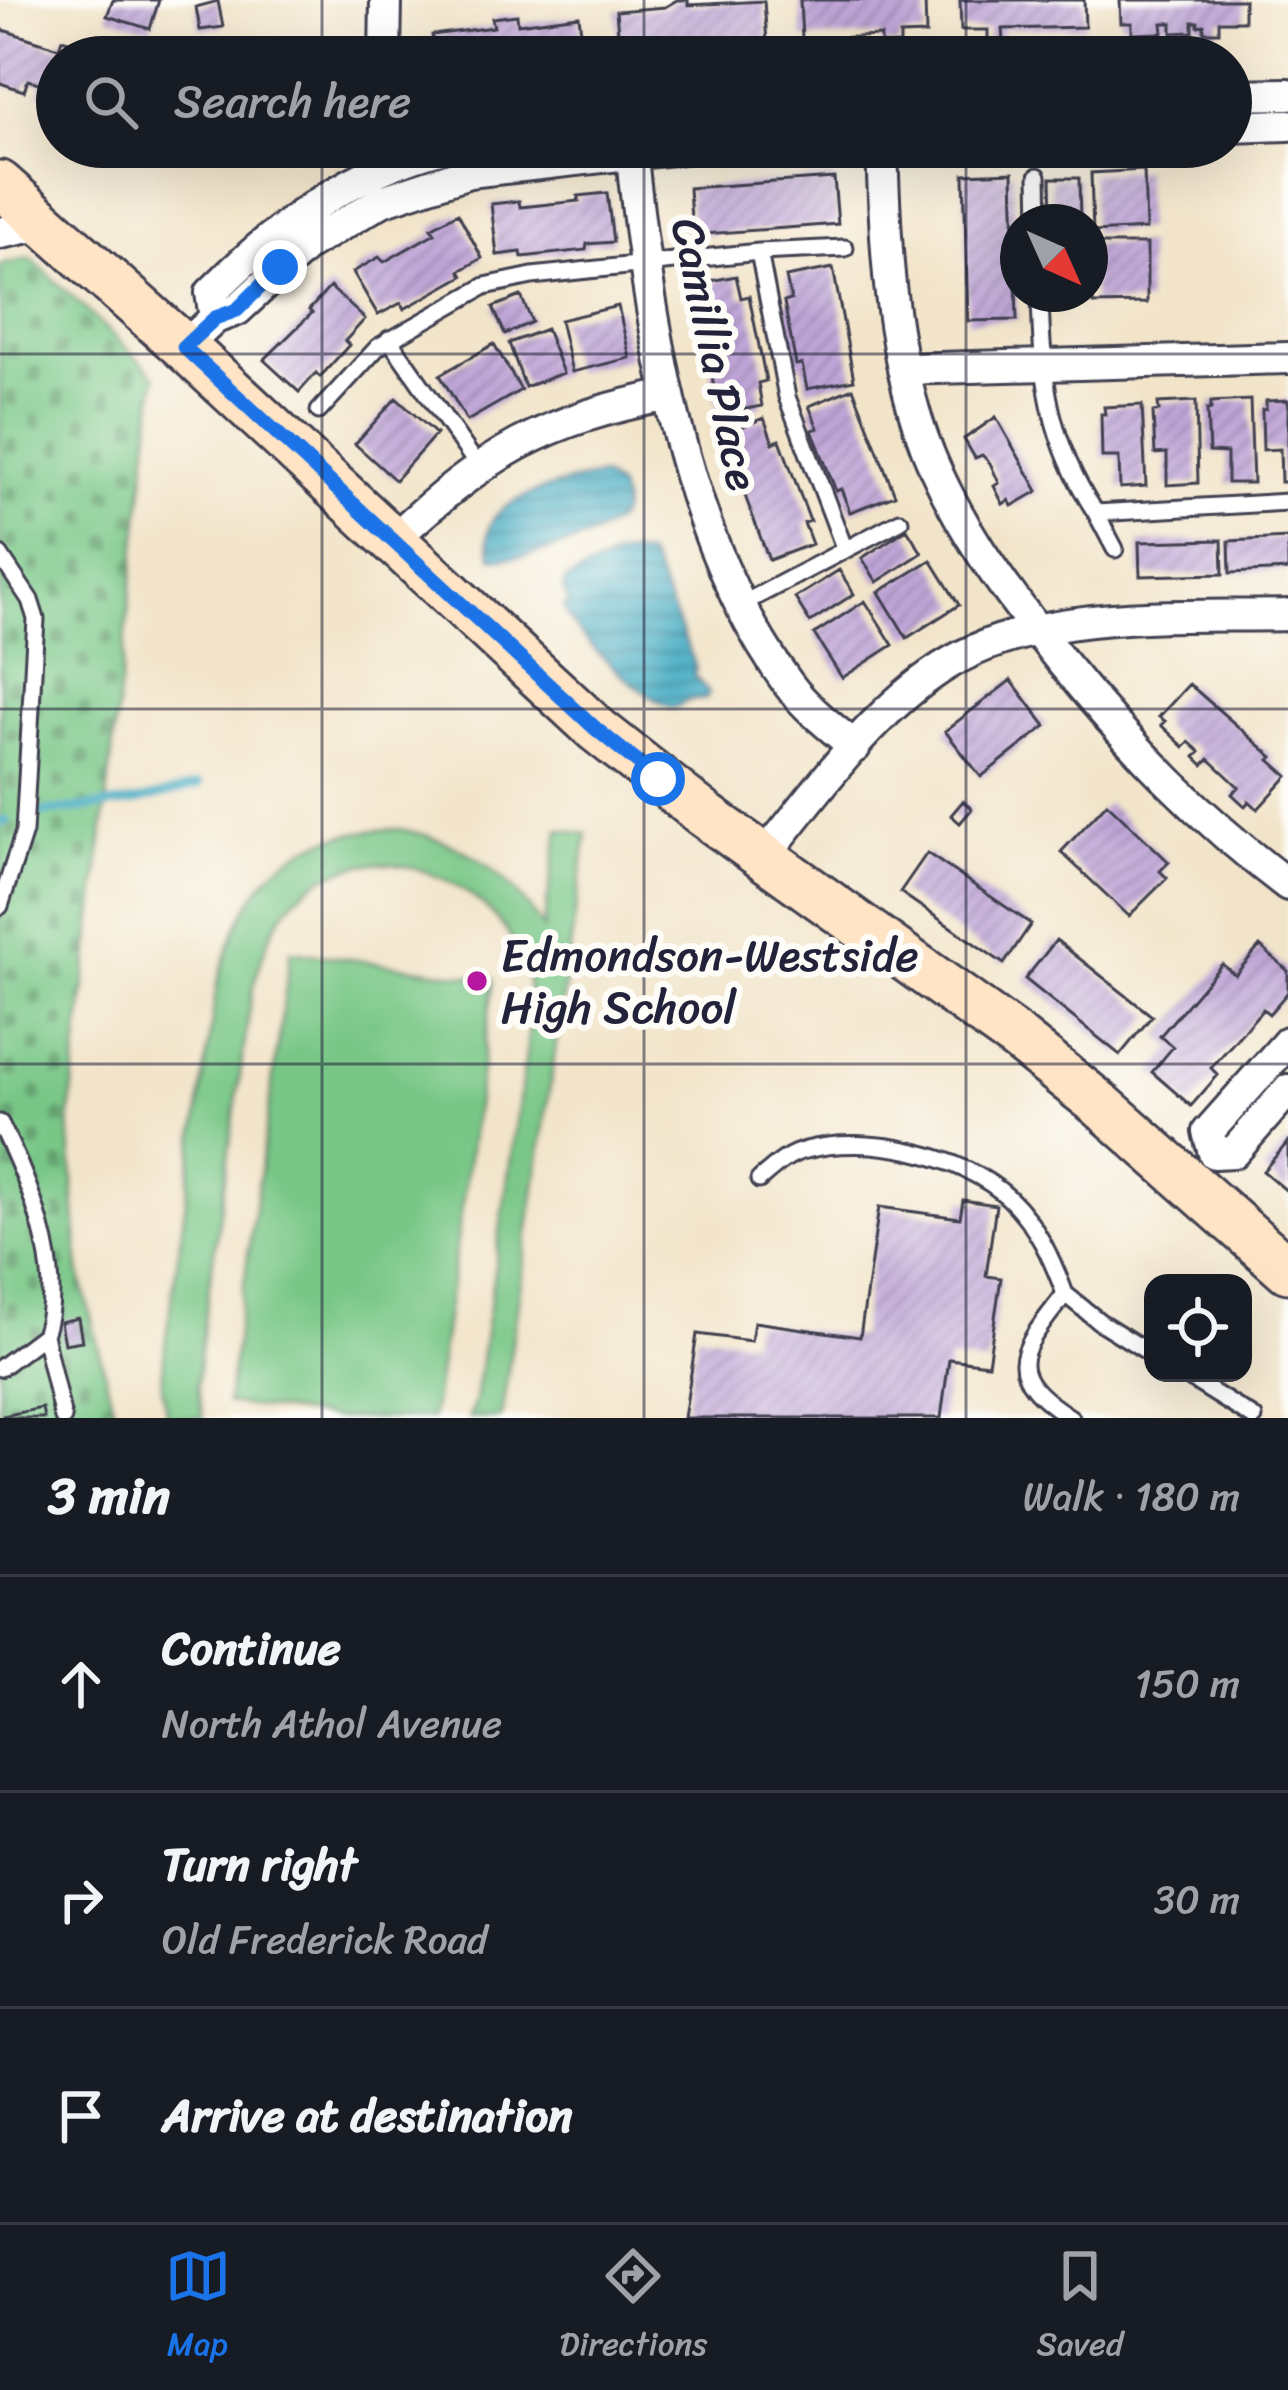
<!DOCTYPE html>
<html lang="en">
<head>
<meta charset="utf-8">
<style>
  :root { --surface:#171b24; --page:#242831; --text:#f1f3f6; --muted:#9ea1a6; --line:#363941; --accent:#1a73e8 }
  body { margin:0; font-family:Sriracha,sans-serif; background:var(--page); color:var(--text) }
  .controls { position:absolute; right:36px; bottom:36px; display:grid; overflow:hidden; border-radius:24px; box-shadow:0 12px 48px #0002 }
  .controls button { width:108px; height:108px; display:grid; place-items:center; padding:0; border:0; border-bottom:3px solid var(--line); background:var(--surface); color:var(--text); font:60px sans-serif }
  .compass { position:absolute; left:1000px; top:204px; width:108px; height:108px; border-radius:50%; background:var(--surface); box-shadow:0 12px 48px #0002; rotate:135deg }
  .stop { position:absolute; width:36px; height:36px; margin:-27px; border:9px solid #1a73e8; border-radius:50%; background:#fff }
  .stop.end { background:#1a73e8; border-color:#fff; box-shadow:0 3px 12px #0008 }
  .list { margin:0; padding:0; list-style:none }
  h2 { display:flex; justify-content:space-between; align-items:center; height:156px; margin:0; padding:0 48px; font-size:51px }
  h2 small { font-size:39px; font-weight:400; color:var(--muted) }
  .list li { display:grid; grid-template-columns:78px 1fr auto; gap:36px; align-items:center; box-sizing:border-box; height:216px; padding:0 48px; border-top:3px solid var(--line) }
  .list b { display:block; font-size:45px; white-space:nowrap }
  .list p { margin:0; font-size:39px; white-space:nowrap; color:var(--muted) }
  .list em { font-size:39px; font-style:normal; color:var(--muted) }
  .icon { flex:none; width:66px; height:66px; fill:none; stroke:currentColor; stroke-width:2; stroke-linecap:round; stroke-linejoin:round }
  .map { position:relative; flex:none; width:1288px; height:1418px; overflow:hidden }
  .search { position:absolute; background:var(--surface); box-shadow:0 12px 48px #0002; left:36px; right:36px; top:36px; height:132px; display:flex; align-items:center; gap:30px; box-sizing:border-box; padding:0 42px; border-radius:66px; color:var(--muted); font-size:45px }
  .sheet { height:804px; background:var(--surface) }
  nav { display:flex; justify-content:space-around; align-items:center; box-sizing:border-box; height:168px; border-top:3px solid var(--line); background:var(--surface); font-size:33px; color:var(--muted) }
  nav a { display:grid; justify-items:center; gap:6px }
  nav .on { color:var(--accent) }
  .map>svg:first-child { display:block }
</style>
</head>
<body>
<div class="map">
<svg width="1288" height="1418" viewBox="0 0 1288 1418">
  <defs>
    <pattern id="cemetery-stones" width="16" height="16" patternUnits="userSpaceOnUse" patternTransform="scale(3)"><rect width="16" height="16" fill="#79c787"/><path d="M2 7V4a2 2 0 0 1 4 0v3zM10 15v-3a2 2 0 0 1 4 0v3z" fill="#63a170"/></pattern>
    <pattern id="water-rules" width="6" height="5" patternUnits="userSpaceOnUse" patternTransform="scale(3)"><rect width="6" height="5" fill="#42aac2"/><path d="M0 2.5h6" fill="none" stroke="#378a9f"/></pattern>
    <pattern id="building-hatch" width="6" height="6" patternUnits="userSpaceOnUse" patternTransform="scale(3)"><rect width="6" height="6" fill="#c0a6d8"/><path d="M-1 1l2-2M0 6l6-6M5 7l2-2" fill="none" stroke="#9c87b0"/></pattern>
  </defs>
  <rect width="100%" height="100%" fill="#fdfcf7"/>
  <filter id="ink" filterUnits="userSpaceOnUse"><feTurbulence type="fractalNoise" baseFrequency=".00833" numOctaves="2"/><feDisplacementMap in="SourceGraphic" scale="24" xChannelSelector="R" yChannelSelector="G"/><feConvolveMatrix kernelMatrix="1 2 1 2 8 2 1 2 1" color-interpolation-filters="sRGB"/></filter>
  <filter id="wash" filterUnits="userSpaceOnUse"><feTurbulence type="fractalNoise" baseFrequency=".004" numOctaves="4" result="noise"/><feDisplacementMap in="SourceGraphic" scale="48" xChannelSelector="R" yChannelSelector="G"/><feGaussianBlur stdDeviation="2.7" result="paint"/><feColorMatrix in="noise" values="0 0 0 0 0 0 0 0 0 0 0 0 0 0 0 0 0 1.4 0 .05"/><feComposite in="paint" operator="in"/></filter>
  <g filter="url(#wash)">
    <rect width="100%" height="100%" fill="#f2e4c9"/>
    <!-- cemetery -->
    <path fill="url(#cemetery-stones)" stroke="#4e7461" stroke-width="3" d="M31 258 156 376 69 1122 79 1269 116 1418H0V265Z"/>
    <!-- garden -->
    <path fill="#79c787" stroke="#4e7461" stroke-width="3" d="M399 829C465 841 507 872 543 928L559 829 587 834 501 1418H469L475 1401 528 1040C529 1013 532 982 521 957 487 879 378 832 306 889 273 914 262 954 252 993L200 1349 197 1385 203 1418H167L162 1386 165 1345 217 985C246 880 285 832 399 829Z
      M291 951 494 979 432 1418H336L227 1403Z"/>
    <!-- water -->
    <path fill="url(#water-rules)" stroke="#32667e" stroke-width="3" d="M602 476 619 489C622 498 625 509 619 518 605 538 516 563 492 557 490 548 486 538 489 528 498 495 573 480 602 476Z
      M630 553 647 556 655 570 692 657 696 670 693 674 709 693 706 699 688 701 674 708C651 705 566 630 564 607L569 603 563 589 565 581 613 557Z"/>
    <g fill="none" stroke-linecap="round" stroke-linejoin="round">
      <!-- stream -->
      <path stroke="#42aac2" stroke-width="9" d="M39 813 135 802 199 785
        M0 823 6 821"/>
    </g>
    <g id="blocks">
      <!-- building -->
      <path fill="url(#building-hatch)" d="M113 0H159L150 29 107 16Z
        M677 0H688V5L764 1 767 42 694 48 695 57H679L673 50H665L662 57H646V52L620 54 616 11 665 7Z
        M800 0H925L926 34 900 35V44L881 45V36L802 39Z
        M960 0H1084L1085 27 1002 29 1003 40H988V30H961Z
        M1120 0H1244V21H1219V32H1204V25L1198 26V22H1193V32L1172 33V23H1162L1163 33 1132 34V23H1121Z
        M218 1 223 27 200 30 196 7Z
        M517 15 518 24 579 16 584 57H435L432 35 494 27 492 18Z
        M0 29 59 48 62 39 83 46 80 57H57V100L39 94 43 84 28 80 24 91 0 83Z
        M1144 170 1146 229 1093 232 1091 173Z
        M1013 172 1017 320 968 321 964 174Z
        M834 178 838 224 692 235 689 188Z
        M1051 178H1079L1080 222H1052Z
        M607 193 613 242 587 244 586 250 522 257 521 252 497 255 491 204 519 201 520 207 579 201 578 196Z
        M458 213 482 258 460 271 463 276 404 309 401 303 378 315 353 272 379 257 384 262 435 233 431 228Z
        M1093 244H1147V303L1093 304Z
        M833 268 854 380 807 389 802 364 796 365 784 302 791 300 786 277Z
        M736 276 741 298 749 296 766 381 758 383 762 406 719 414 695 284Z
        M330 287 365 319 345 341 349 345 320 377 316 373 299 392 264 360 312 313 309 310Z
        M521 296 532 322 505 334 493 307Z
        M618 306 630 358 572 372 560 320Z
        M546 329 563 373 525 387 509 343Z
        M494 344 521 390 467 421 440 375Z
        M853 388 895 495 850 512 841 489 836 491 812 430 818 428 809 406Z
        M396 398 436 434 395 480 355 444Z
        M1250 400 1253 483H1227V453L1209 452 1207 410 1211 409V402Z
        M1288 400V482H1281L1280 449 1263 450 1262 410 1266 409V401Z
        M1196 401 1198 483 1167 485V453L1155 454 1153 412 1159 411 1158 403Z
        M1142 405 1146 486 1120 488 1119 457H1102L1101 414H1105L1104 407Z
        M996 417 1038 491 1012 506 1009 500 1003 504 994 486 999 483 990 463 982 455 975 458 964 439Z
        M764 418 773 443 780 440 810 521 804 523 812 544 769 560 722 434Z
        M907 529 922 553 877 582 862 558Z
        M1288 538V570L1230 573 1229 541Z
        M1222 540 1223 574 1140 576 1139 542Z
        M931 560 959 605 907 638 879 592Z
        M839 570 854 594 810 622 795 598Z
        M865 601 893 645 842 678 814 634Z
        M1011 680 1046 726 981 777 945 731Z
        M1189 684 1273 757 1270 760 1288 776 1258 809 1249 801 1245 806 1232 794 1239 787 1209 759 1203 765 1195 757 1200 752 1189 742 1184 747 1161 725 1165 721 1159 717Z
        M963 801 972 809 960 823 951 815Z
        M1107 803 1169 862 1160 871 1167 878 1129 916 1061 852Z
        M927 853 1031 924 1004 964 900 892Z
        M1056 940 1152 1016 1120 1055 1025 979Z
        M1260 946 1288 971V992L1269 1014 1263 1009 1211 1068 1218 1075 1191 1106 1152 1072 1173 1047 1160 1036 1222 964 1235 975Z
        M1288 1142V1192L1263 1171Z
        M963 1200 996 1205 986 1276 1001 1278 988 1364 949 1359 941 1418H684L697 1334 751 1341 754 1322 860 1337 879 1207 960 1218Z
        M78 1318 82 1341 64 1344 60 1322Z
        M42 1408 44 1418H3V1416Z"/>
    </g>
  </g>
  <g filter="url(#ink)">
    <use href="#blocks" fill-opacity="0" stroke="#413f50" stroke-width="3"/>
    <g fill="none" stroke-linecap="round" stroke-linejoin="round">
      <defs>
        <path id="lane" d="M1038 176 1039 222
          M1040 294C1042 380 1048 439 1096 513L1288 502
          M389 339 478 466
          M319 411 378 347 485 286 532 276 759 252
          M1096 513 1115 549
          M845 550 787 397 759 252 845 248
          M0 555 30 600 36 619 24 832 0 906
          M742 604 900 521
          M0 1123C28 1179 67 1273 44 1335L0 1368
          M759 1180C774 1167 787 1154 806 1150 868 1134 962 1154 1009 1198 1037 1225 1052 1259 1065 1294
          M44 1335 63 1418
          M1182 1373 1254 1418
          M1071 1418C999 1372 1020 1352 1065 1294L1100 1322 1153 1355"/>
        <path id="street" d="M385 57 386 0
          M1231 95 1288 94
          M1231 127 1288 125
          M631 147C648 321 683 542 789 685 807 709 832 728 855 747
          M882 147C885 242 889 336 919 427 948 515 1004 589 1061 661 1129 745 1201 820 1288 885
          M0 233 44 224
          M215 318 211 293C277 226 351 171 444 147
          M184 347 215 318 237 310 307 245 382 201 469 172 691 147
          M903 369 1288 358
          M393 540C486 453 543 420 669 395
          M763 857C815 795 864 722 931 675 1027 605 1174 618 1288 615
          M1288 1042 1208 1132 1214 1153 1234 1152 1288 1090"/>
        <path id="secondary" d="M0 184 184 347 596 729 705 815 1017 1038 1102 1106 1288 1270"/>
      </defs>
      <!-- lane casing -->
      <use href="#lane" stroke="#413f50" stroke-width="21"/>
      <!-- street casing -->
      <use href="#street" stroke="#413f50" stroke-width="36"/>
      <!-- secondary casing -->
      <use href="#secondary" stroke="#413f50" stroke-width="51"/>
      <!-- lane -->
      <use href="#lane" stroke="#fff" stroke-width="15"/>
      <!-- street -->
      <use href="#street" stroke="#fff" stroke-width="30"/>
      <!-- secondary -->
      <use href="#secondary" stroke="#ffe4c6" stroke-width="45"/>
    </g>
  </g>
  <g fill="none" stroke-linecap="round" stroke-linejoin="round" filter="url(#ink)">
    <!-- route -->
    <path stroke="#1a73e8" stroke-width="15" d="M280 267 237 310 215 318 184 347 596 729 658 779"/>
  </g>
  <!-- grid -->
  <path fill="none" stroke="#22223b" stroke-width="3" stroke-opacity="0.55" d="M322 0V57M644 0V57M966 0V57M322 147V1418M644 147V1418M966 147V1418M0 354H1288M0 709H1288M0 1064H1288"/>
  <!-- markers -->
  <circle fill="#b5179e" stroke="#fdfcf7" stroke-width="4.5" cx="477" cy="981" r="12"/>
  <g text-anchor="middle" stroke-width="12" stroke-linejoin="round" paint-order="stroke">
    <!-- street labels -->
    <g font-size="45" fill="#22223b" stroke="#fdfcf7">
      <text transform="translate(716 354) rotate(78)" y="16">Camillia Place</text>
    </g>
    <!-- poi labels -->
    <g font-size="45" fill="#22223b" stroke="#fdfcf7" text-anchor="start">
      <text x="501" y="971">Edmondson-Westside<tspan x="501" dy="52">High School</tspan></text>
    </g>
  </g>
</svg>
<div class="controls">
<button><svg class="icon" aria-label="locate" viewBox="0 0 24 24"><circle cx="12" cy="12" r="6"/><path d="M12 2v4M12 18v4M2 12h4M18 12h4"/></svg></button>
</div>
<svg class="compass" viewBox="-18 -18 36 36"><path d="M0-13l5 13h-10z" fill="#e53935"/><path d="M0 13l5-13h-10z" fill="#9ea1a6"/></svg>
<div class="stop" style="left:658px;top:779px"></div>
<div class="stop end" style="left:280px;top:267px"></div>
<div class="search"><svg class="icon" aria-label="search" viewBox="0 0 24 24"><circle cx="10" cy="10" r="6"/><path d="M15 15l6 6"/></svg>Search here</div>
</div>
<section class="sheet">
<h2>3 min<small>Walk · 180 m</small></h2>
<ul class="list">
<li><svg class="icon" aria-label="ahead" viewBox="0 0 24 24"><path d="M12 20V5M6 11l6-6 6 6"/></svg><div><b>Continue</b><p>North Athol Avenue</p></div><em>150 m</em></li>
<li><svg class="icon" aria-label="right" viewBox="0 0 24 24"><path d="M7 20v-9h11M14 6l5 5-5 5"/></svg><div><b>Turn right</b><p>Old Frederick Road</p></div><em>30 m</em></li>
<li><svg class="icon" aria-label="arrive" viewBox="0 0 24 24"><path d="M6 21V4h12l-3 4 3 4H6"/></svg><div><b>Arrive at destination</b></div></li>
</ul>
</section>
<nav>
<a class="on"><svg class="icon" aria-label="map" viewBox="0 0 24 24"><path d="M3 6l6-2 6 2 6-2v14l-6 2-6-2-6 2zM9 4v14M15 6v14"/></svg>Map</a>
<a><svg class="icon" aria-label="directions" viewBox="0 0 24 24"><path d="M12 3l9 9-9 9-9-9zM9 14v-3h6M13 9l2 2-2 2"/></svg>Directions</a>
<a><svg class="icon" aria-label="saved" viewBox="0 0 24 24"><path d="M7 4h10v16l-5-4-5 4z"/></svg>Saved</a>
</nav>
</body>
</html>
